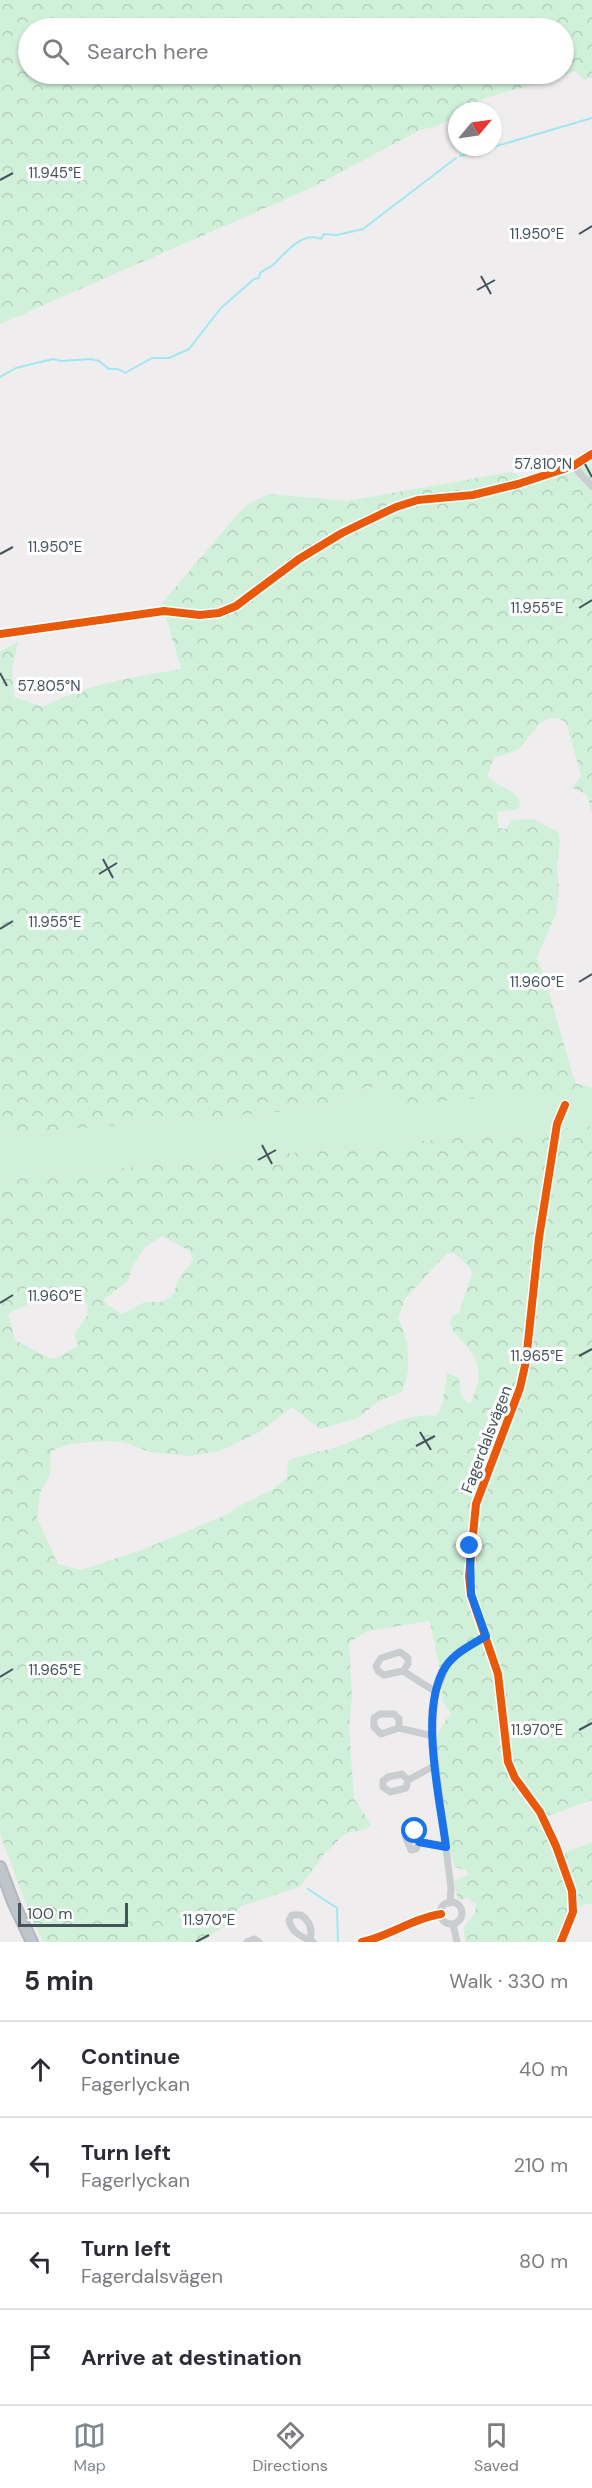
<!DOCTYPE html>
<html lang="en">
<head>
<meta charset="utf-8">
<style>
  :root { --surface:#fff; --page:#f7f7f7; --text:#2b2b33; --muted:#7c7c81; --line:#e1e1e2; --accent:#80898f }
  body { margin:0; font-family:"DM Sans",sans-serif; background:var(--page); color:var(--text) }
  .compass { position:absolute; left:448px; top:102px; width:54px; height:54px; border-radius:50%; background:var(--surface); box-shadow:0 2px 4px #0004; rotate:61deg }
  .scale { position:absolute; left:18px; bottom:15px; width:110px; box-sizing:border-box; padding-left:6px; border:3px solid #44535c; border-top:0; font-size:16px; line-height:21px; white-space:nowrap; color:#44535c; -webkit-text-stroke:4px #fff; paint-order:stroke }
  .stop { position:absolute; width:18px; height:18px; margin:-14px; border:4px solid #1a73e8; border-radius:50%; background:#fff }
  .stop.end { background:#1a73e8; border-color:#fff; box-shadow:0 2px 6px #0008 }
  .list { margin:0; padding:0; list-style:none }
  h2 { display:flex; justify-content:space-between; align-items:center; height:78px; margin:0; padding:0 24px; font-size:26px }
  h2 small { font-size:20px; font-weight:400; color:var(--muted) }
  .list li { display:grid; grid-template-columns:39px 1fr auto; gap:18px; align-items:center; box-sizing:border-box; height:96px; padding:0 24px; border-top:2px solid var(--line) }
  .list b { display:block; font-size:22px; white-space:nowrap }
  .list p { margin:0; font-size:20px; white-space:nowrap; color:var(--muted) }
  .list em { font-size:20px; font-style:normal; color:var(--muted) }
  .icon { flex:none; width:33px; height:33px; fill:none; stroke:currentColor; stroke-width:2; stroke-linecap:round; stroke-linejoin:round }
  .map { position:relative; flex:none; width:592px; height:1942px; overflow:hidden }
  .search { position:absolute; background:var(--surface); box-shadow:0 2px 4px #0004; left:18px; right:18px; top:18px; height:66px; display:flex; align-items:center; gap:15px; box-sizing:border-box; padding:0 21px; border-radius:33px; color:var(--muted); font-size:22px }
  .sheet { height:462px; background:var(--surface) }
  nav { display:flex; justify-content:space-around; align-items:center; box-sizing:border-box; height:84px; border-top:2px solid var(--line); background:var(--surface); font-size:16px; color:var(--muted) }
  nav a { display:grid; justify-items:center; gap:3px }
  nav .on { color:var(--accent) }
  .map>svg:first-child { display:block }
</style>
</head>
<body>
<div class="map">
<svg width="592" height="1942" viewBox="0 0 592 1942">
  <defs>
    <pattern id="forest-crowns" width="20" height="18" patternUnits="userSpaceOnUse" patternTransform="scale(1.5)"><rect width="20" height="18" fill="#d0f0d9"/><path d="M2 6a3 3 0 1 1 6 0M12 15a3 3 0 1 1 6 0" fill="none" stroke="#b4d0bd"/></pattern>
  </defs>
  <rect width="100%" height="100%" fill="#efedee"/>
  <!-- green -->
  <path fill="#d0f0d9" d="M365 1087 375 1088 390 1097 592 1087V1126L0 1179V1135L336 1107Z"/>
  <!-- forest -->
  <path fill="url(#forest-crowns)" fill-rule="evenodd" d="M0 0H592V77L584 80 575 71C543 84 510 89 478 101 471 104 465 111 457 111V115C445 124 435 127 420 130L309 189 0 324ZM564 28V74H28V28Z
    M592 464V813L587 795 573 788 581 775 566 722C538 708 534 738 517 750 511 754 501 755 494 757L487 777 515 794 521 803 518 809 497 812 499 828 506 829 512 820 533 819 558 832 560 841 557 867 559 889 556 913 537 958 547 985 573 1076 577 1084 592 1087 404 1105 375 1088 365 1087 336 1107 0 1135V653L2 650 18 642 12 670 14 697 43 707C87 684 133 677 181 669L162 603 245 506 269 494 347 501 512 472 530 481Z
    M592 1126V1800L548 1816 562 1854 592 1842V1903L568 1909 556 1942H465L464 1927 475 1913 476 1904 467 1898 458 1900 454 1881 468 1875 466 1870 455 1867C447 1843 432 1761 437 1738 439 1728 444 1722 451 1714L443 1702 440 1670 430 1621 367 1631 349 1643 352 1699 349 1726 354 1799 371 1824 367 1829 346 1833 324 1854 300 1887 241 1906 226 1925 201 1942H43L30 1915 0 1834V1179ZM162 1236 190 1251 193 1260 177 1281 174 1294 162 1302H145L122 1314 106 1304 104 1299 128 1281 132 1267 145 1247ZM447 1253H454L469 1266 472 1274 459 1313 452 1316 450 1325C456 1337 466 1344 473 1355 483 1369 478 1391 469 1404L461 1395 459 1378 447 1373 442 1406 436 1416C398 1412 369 1439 333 1448 316 1453 305 1453 288 1461L287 1478 272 1490 243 1504 224 1516 144 1549 81 1570 58 1564 37 1518 40 1493 50 1474 51 1451 69 1444 104 1441 124 1442 150 1452 189 1456 220 1451 261 1431 292 1407 320 1429 358 1418 379 1401 402 1392C412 1366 410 1343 398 1318L405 1299ZM72 1285 88 1306 87 1316 74 1334 78 1346 56 1358H49L15 1340 8 1314 60 1287Z"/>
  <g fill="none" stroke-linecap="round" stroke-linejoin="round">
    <!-- stream -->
    <path stroke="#a1e7f2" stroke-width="2" d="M493 147 592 118
      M460 156 492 147
      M0 377 16 368 53 359 61 361 91 359 99 361 109 369H118L125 373 152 358H169L189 349 221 308 254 279 259 278 260 273C264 269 269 268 273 265 285 253 302 231 321 239L324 234 337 235 363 229 456 158
      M308 1889 337 1908 338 1942"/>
    <defs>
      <path id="trunk" d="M0 1867 14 1904 32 1942"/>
    </defs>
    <!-- trunk casing -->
    <use href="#trunk" stroke="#b2b8be" stroke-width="14"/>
    <!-- minor -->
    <path stroke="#cacdcf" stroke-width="7" d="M573 466 592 486
      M0 634 164 611 200 615 219 613 236 606 299 559 342 533 396 507 418 500 473 495 518 484 573 466 592 454
      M403 1671 408 1664V1658L400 1652 381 1658 376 1666 378 1671 384 1675 403 1671 436 1692
      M399 1728 381 1734 374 1727V1718L380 1714H394L399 1719V1728L433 1736
      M408 1780 406 1788 390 1792 383 1787V1781L388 1777 402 1774 408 1780 436 1765
      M419 1842 416 1849 411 1850 406 1838V1832L414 1830 419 1842 446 1847
      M440 1913a11 11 0 1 1 22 0a11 11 0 1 1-22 0Z
      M450 1903 451 1888 434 1751 432 1711 436 1692 446 1667 455 1655 486 1636
      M453 1924 457 1942
      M310 1940C313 1929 310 1921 301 1915H292L289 1920C292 1934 303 1937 313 1942
      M247 1942 254 1939 259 1942
      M362 1942C390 1936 413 1918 441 1914
      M561 1942 573 1912 572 1891 556 1846 540 1812 515 1778 508 1762 498 1674 471 1595 469 1576 476 1504 520 1388 526 1361 539 1238 557 1124 565 1105"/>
    <!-- trunk -->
    <use href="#trunk" stroke="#c0c5c9" stroke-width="10"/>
    <defs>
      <path id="cycleway" d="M0 634 164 611 200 615 219 613 236 606 299 559 342 533 396 507 418 500 473 495 518 484 573 466 592 454
        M362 1942C390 1936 413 1918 441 1914
        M561 1942 573 1912 572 1891 556 1846 540 1812 515 1778 508 1762 498 1674 471 1595 469 1576 476 1504 520 1388 526 1361 539 1238 557 1124 565 1105"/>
    </defs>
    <!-- cycleway casing -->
    <use href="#cycleway" stroke="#fff" stroke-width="11"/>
    <!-- cycleway -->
    <use href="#cycleway" stroke="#e8590c" stroke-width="8"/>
  </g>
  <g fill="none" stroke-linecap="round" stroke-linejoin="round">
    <!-- route -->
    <path stroke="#1a73e8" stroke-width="8" d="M415 1831 419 1842 446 1847C440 1798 418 1708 446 1666 456 1652 471 1645 486 1636L471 1594 470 1546"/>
  </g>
  <!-- ticks -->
  <path fill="none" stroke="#44535c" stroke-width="2" d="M0 180 13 173M579 234 592 226M481 276 491 294M477 290 495 280M585 464 592 477M0 554 13 547M579 608 592 600M0 673 7 686M103 859 113 878M99 874 117 863M0 929 13 921M579 982 592 974M262 1145 272 1164M258 1160 276 1150M0 1303 13 1295M579 1356 592 1349M420 1432 431 1450M416 1446 435 1436M0 1677 13 1669M579 1730 592 1723M196 1942 209 1935"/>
  <g text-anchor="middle" stroke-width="6" stroke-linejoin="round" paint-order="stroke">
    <!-- street labels -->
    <g font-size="16" fill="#44535c" stroke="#fff">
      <text transform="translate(486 1439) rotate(-69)" y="6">Fagerdalsvägen</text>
    </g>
  </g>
  <g font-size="15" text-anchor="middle" fill="#44535c" stroke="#fff" stroke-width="6" stroke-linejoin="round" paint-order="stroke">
    <text x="55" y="178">11.945°E</text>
    <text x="537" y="239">11.950°E</text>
    <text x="543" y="469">57.810°N</text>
    <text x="55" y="552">11.950°E</text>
    <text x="537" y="613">11.955°E</text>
    <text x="49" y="691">57.805°N</text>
    <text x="55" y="927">11.955°E</text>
    <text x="537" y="987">11.960°E</text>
    <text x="55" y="1301">11.960°E</text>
    <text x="537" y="1361">11.965°E</text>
    <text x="55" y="1675">11.965°E</text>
    <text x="537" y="1735">11.970°E</text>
    <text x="209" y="1925">11.970°E</text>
  </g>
</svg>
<svg class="compass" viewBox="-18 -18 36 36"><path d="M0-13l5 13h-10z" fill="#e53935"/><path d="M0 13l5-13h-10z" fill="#7c7c81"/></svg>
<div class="scale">100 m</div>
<div class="stop" style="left:415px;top:1831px"></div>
<div class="stop end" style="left:470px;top:1546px"></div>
<div class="search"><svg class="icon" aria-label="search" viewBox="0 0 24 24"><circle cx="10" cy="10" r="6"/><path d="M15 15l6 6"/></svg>Search here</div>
</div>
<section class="sheet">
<h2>5 min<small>Walk · 330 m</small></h2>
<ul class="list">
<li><svg class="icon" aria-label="ahead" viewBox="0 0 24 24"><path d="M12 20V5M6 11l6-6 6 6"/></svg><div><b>Continue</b><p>Fagerlyckan</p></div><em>40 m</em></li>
<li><svg class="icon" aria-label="left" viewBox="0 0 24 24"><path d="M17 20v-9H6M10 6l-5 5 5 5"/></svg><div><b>Turn left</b><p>Fagerlyckan</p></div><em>210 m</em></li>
<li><svg class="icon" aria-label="left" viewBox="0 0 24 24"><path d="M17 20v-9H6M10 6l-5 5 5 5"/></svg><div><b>Turn left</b><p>Fagerdalsvägen</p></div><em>80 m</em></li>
<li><svg class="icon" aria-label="arrive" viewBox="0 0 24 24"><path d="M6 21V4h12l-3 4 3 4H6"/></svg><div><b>Arrive at destination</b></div></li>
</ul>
</section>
<nav>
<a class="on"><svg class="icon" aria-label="map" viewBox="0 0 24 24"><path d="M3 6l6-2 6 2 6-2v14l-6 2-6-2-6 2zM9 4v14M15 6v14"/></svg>Map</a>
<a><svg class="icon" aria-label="directions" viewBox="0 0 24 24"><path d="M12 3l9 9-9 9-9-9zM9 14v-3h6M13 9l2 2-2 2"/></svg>Directions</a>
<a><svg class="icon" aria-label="saved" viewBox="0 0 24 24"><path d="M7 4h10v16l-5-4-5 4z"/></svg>Saved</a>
</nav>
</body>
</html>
